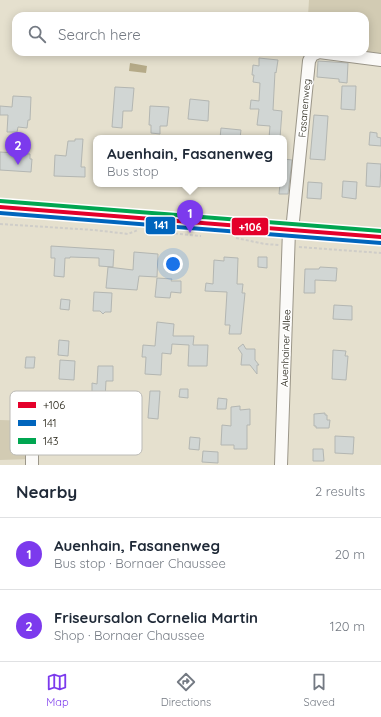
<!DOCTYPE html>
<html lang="en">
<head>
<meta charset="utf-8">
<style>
  :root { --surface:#fff; --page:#f2f2f3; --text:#1f2937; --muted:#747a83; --line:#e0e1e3; --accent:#7c3aed }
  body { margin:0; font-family:Quicksand,sans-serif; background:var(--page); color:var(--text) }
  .you { position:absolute; left:173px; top:264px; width:14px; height:14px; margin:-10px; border:3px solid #fff; border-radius:50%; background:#1a73e8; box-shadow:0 0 0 6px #1a73e833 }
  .badge { display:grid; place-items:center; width:26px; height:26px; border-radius:50%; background:var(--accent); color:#fff; font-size:13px; font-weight:700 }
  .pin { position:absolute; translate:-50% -33px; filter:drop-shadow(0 1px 2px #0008) }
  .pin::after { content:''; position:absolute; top:21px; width:14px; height:12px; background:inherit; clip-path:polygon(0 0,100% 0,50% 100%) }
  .popup { position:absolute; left:93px; top:135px; width:194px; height:52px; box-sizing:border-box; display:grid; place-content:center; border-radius:8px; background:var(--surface); filter:drop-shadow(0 1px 3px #0005); font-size:13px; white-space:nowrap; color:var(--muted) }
  .popup b { font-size:15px; color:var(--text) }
  .popup::after { content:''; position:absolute; left:50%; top:100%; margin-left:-8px; border:8px solid transparent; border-top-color:var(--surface) }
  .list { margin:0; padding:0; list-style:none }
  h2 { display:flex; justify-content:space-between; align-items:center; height:52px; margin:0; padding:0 16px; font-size:17px }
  h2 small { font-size:13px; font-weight:400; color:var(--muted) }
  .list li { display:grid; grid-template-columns:26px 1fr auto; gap:12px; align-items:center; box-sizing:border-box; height:72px; padding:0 16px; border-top:1px solid var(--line) }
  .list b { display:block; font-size:15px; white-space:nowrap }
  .list p { margin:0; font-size:13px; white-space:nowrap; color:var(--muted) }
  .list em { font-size:13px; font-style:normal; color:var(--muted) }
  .icon { flex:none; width:22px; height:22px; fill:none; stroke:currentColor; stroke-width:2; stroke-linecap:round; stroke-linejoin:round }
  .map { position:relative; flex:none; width:381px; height:465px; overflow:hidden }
  .search { position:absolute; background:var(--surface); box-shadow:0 2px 10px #0003; left:12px; right:12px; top:12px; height:44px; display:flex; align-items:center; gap:10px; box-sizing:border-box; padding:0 14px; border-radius:12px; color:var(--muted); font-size:15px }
  .sheet { height:196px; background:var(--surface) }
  nav { display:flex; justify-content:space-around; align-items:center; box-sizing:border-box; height:56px; border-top:1px solid var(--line); background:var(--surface); font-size:11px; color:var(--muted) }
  nav a { display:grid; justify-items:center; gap:2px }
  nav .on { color:var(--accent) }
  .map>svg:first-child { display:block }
</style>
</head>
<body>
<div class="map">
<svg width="381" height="465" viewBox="0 0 381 465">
  <rect width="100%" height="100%" fill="#e5e0ce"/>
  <!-- green -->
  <path fill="#d2cbb3" d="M309 0H381V60L365 52V16H308Z
    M0 420 32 421V459L0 460Z"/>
  <!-- water -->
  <path fill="#b5aa88" d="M130 63 147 66 146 73 129 71Z"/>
  <!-- building -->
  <path fill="#d1d6d4" stroke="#b3b6b2" d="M259 58 278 60 276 73 275 72 273 110 282 111 280 138H269L270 126 257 125 259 109H250L251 100 259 101 260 83 253 82 254 75H252L253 65 259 66Z
    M318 61 348 63 347 83 339 82V79L317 77Z
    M342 86H356L355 110 341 109Z
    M115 87 134 88 132 111H123L122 128 112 127Z
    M13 96 31 97 30 120H28L27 128 18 127 17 132H7L8 115H0V106L12 107Z
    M190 99 209 101 208 121 188 119Z
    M150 106 169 107 167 126H160V134L151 133V125H149Z
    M314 115 328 116 325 160 310 159Z
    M221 128 241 130 240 138H220Z
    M370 132 377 133V137L381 138V146L369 145Z
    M75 139H83L81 167H85V177L54 176 55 155 66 156 68 141H75Z
    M0 152 30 154V159H32L31 172 0 170Z
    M284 159 292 160 288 194H279L280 184H284Z
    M367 163 381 164 380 187 366 186Z
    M343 181 357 182 356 199 342 197Z
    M308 182 322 183 321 199 307 198Z
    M51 246 114 250 113 267 99 266V258L70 257V258H65L64 277 54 276 55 258H51Z
    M134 252 158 254 157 277 139 276 137 290 106 288 108 267 133 270Z
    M224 257 238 258 237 284H243L242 293H245L241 334H229L230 325H225L227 292 205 291 206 283 213 284 214 260 224 261Z
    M258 257H267V268L258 267Z
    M320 267 337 268 336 281 315 280V293H304L305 269H319Z
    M157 278 172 279 171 281H181V293L171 292 170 298 155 297Z
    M94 292 112 293 111 312H105L103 314 100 311H93Z
    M61 299 70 300 69 310 60 309Z
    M334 305 352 306V320L333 319Z
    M157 322 174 324 173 336H194L193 345H208L207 366H188L189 345 172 344 171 354 162 353 161 375 145 374 146 357H142L143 345 155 346Z
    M59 340 69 341 68 356 58 355Z
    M243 344 246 349H255V360L259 365H257V374L250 365H241L242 354 238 348Z
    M333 350 346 351 345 356H348L346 380 332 379Z
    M26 357H35L34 368H25Z
    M60 360 75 361 74 380 59 379Z
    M98 366H113V381H106L104 417 89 416V410L78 409 79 397 90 398V392H92V383L97 384Z
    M180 389H188V398L179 397Z
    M150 391H160L158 419 148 418Z
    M218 398 227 399 226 409H217Z
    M240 406V410L250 409V425H247V449H234V445H221L222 425 231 426V407Z
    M325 413V415H327V420H330L329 428H316V426H314V414Z
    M57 430V448H44L43 431Z
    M335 436 354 437 353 454 335 453Z
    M190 437 200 438 199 450 189 449Z
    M313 449H323L324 461H313Z
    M203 451 218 452V463L202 462Z"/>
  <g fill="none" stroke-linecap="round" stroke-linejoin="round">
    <defs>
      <path id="minor" d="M292 231 309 61 312 55 319 52 381 60
        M32 444V465
        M281 465 289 230"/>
      <path id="tertiary" d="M0 207 381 237"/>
    </defs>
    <!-- minor casing -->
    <use href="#minor" stroke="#9b9689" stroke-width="14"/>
    <!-- tertiary casing -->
    <use href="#tertiary" stroke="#9b9689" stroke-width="16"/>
    <!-- path -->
    <path stroke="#cfcdc8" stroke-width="2" stroke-dasharray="3 2" stroke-linecap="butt" d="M0 224 94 230 128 234 138 230
      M170 233 201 236
      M236 238 265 244 279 245
      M299 247 381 253"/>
    <!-- minor -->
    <use href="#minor" stroke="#fbfaf8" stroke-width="12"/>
    <!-- tertiary -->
    <use href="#tertiary" stroke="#fbfaf8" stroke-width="14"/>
    <defs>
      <path id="bus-1" d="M0 207 381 237"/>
      <path id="bus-2" d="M0 213 381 243"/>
      <path id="bus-3" d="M0 201 381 231"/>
    </defs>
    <!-- bus-1 casing -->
    <use href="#bus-1" stroke="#fff" stroke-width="7"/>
    <!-- bus-2 casing -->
    <use href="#bus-2" stroke="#fff" stroke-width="7"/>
    <!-- bus-3 casing -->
    <use href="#bus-3" stroke="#fff" stroke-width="7"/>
    <!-- bus-1 -->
    <use href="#bus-1" stroke="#e4002b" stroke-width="4"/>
    <!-- bus-2 -->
    <use href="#bus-2" stroke="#0065bd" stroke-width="4"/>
    <!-- bus-3 -->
    <use href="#bus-3" stroke="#00a651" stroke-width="4"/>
  </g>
  <g text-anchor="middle" stroke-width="3" stroke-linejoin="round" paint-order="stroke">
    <!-- street labels -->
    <g font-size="10" fill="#1d1a0d" stroke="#fff">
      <text transform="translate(304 108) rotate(-85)" y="4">Fasanenweg</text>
      <text transform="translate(285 348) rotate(-88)" y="4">Auenhainer Allee</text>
    </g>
  </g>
  <!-- legend -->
  <rect x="10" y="391" width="132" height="64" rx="6" fill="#fff" stroke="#bbbab6" stroke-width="1"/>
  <rect x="18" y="402" width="18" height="6" fill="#e4002b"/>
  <rect x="18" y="420" width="18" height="6" fill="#0065bd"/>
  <rect x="18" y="438" width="18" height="6" fill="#00a651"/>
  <g font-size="11" fill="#1d1a0d">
    <text x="43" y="409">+106</text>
    <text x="43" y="427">141</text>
    <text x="43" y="445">143</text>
  </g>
  <g stroke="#fff" stroke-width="1.5">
    <rect x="145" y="216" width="31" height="19" rx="4" fill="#0065bd"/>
    <rect x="231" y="217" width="38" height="19" rx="4" fill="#e4002b"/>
  </g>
  <g font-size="11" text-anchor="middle" font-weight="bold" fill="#fff">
    <text x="161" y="229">141</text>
    <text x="250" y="231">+106</text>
  </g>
</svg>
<div class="you"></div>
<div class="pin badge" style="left:190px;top:233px">1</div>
<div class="popup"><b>Auenhain, Fasanenweg</b>Bus stop</div>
<div class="pin badge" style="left:18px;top:165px">2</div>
<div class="search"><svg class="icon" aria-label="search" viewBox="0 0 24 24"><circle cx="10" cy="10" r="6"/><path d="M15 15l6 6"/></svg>Search here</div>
</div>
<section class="sheet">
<h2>Nearby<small>2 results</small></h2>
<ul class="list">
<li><span class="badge">1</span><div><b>Auenhain, Fasanenweg</b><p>Bus stop · Bornaer Chaussee</p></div><em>20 m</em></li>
<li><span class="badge">2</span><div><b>Friseursalon Cornelia Martin</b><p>Shop · Bornaer Chaussee</p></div><em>120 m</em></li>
</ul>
</section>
<nav>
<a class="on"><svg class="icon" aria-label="map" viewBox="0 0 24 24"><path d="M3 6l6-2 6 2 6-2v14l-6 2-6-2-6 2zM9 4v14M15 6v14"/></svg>Map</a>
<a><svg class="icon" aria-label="directions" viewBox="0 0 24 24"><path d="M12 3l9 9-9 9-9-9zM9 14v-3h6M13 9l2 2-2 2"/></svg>Directions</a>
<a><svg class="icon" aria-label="saved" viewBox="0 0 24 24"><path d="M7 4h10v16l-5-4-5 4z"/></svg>Saved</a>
</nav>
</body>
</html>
